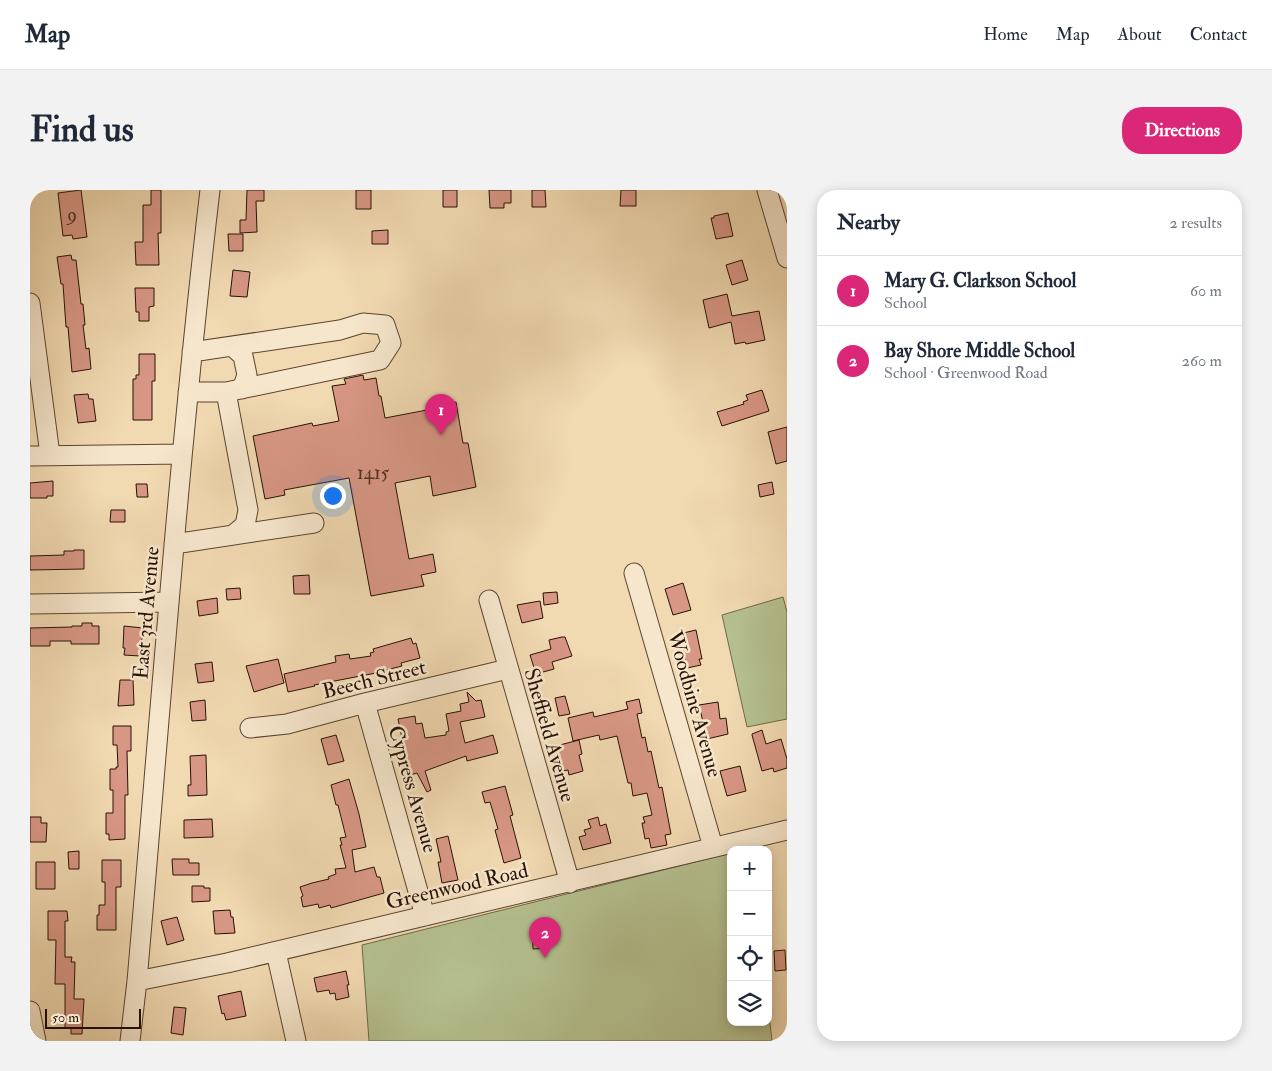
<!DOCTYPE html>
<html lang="en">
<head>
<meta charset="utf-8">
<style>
  :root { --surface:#fff; --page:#f2f2f3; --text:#1f2937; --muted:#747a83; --line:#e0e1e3; --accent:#db2777 }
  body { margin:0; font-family:"IM FELL Double Pica",serif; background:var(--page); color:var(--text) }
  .controls { position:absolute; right:15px; bottom:15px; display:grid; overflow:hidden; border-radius:10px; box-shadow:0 2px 12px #0003 }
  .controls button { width:45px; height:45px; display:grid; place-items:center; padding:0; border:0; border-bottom:1px solid var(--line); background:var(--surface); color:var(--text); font:25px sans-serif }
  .scale { position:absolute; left:15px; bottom:12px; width:96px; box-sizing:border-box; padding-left:5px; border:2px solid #281204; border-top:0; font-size:14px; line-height:18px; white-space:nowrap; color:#281204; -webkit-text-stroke:4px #f6e6cc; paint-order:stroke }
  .you { position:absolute; left:302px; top:305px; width:18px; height:18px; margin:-12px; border:4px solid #fff; border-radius:50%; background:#1a73e8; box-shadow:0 0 0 8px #1a73e833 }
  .badge { display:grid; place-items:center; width:32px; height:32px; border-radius:50%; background:var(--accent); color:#fff; font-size:16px; font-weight:700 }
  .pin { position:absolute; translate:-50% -41px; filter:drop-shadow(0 1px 2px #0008) }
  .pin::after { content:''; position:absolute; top:26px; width:18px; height:15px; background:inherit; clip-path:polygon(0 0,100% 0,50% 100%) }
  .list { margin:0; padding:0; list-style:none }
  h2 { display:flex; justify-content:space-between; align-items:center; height:65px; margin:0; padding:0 20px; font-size:21px }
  h2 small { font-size:16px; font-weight:400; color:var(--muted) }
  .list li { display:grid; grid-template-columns:32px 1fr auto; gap:15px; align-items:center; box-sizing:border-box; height:70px; padding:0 20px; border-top:1px solid var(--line) }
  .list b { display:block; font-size:19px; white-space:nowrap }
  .list p { margin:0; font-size:16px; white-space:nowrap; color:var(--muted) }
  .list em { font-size:16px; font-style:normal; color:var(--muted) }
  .icon { flex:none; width:28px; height:28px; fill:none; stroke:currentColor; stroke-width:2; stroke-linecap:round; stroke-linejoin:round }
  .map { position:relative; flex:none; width:757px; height:851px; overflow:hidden; border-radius:20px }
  header { display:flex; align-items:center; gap:30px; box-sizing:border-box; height:70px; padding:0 25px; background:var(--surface); border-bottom:1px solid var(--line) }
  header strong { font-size:24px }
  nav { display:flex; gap:28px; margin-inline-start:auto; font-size:18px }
  .intro { display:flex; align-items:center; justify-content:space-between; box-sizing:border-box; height:120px; padding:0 30px }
  h1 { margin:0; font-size:35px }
  .button { padding:12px 22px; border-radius:20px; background:var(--accent); color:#fff; font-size:18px; font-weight:700 }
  main { display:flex; gap:30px; padding:0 30px }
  aside { flex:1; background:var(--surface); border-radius:20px; box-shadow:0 2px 12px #0003 }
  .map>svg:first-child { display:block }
</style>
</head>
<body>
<header>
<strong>Map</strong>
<nav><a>Home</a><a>Map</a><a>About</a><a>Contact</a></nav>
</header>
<div class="intro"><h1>Find us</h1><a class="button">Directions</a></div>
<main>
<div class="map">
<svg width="757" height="851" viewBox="0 0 757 851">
  <rect width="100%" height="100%" fill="#f1d9b1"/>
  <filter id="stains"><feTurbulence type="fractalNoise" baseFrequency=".004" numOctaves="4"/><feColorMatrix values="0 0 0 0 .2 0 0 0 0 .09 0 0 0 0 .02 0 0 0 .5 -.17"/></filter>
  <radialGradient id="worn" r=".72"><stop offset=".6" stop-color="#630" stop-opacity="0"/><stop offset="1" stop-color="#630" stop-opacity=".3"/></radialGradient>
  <!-- green -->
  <path fill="#b5c08f" stroke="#6e694a" d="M753 407 757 422V529L717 537 692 425Z
    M701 663V832H738V816L742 851H339L332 755Z"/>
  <!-- building -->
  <path fill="#d89785" stroke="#281204" d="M51 0 57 47 43 49 42 45 33 46 28 3Z
    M121 0H131V43H128L129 75H106L105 52H113V15H121Z
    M217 0H234V11H226L227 42 210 43V30H216Z
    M326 0H341V19H326Z
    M413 0H427V17H413Z
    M459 0H481V13H474V18H460Z
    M502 0H515L516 17H502Z
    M591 0H606V16H590Z
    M698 23 703 46 686 49 681 28H684V26Z
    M358 40V54H342V41Z
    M198 44H213V61H199Z
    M41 65 42 70H46L51 114H53L55 135H53L56 159 59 158 61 179 42 182 38 137H36L33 94H31L27 67Z
    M712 70 718 90 702 95 696 75Z
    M203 80 220 82 217 107 200 106Z
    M105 98H124V116L119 117V131H109V122H106Z
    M697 104 702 126 729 121 735 150 716 154 715 152 705 154 701 132 679 138 673 110Z
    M109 164H125V191H122V230H103V189H106V185H109Z
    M333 185 334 190 346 188 349 206H351L355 228 397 220 396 218 426 212 433 253H438L446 297 403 306 400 286 365 293 379 369 403 364 406 382 391 385 394 396 341 406 319 288 254 300 255 305 235 309 223 246 282 233 283 236 309 231 302 196 316 194 314 189Z
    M732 200 739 221 692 236 687 222 714 214 713 212 718 210 716 205Z
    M58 204 59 209H63L66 231 48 233 44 205Z
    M757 237V271L746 274 738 242Z
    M23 291V306H17V308H0V293Z
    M742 292 744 304 730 307 728 295Z
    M106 294H117L118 307H107Z
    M81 320H95V332H80Z
    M44 360H54V379L0 380V366L34 365V361H44Z
    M279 385 280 404H264L263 386Z
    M653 393 661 420 643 425 635 399Z
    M210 398 211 409 197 410 196 399Z
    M527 402 528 413 514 415 513 403Z
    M187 408 188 423 169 426 167 411Z
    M510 411 513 428 492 433 487 415Z
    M52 433H62V436H69V454H41V451H20V456H0V438L42 437V436H52Z
    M94 436 113 438 110 466 94 465 95 458H93Z
    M666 440 672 469H669L671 475 657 478 649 444Z
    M532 447H535L542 466 522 472 524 479 506 484 500 465 521 459 519 450Z
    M381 448 383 454 386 453 390 468 371 473 372 476 356 480 358 485 347 488 346 483 284 495 285 496 258 502 254 484 306 472 305 466 319 464 320 469 341 466 340 463 344 462 343 459Z
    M248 469 254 493 224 502 216 476Z
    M182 472 184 491 168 493 165 474Z
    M90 490H103L104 515 88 516Z
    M437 502 446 511 451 510 455 527 430 532 435 553 463 545 468 563 437 571 436 566 395 581 401 600 397 602 387 583 380 585 379 583 375 584 372 573 376 572 375 568H376L368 529 385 526 386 534 392 533 395 548 416 545V542L419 541 416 524 431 521 430 514 439 512Z
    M535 506 540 524 529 526 525 508Z
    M609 509 612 523 607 524 612 548 615 547 618 562 621 561 629 598 632 597 641 644 635 645 637 655 621 658 619 648 615 649 612 633H615L613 627 622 625 617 603 603 606 601 593H598L587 546 570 550 569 545 543 551 538 528 563 522 564 527 598 519 596 512Z
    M175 510 176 530 162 531 160 512Z
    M688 512 690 529 696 528 698 544 677 549 669 515Z
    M83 536H101V561H97L98 605H95V649L79 650V644H76V623H83V600H80V579H86V577H88L87 555H83Z
    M732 540 736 554 751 549 757 569V578L744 582 743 578 732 581 722 545V544Z
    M306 545 314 571 298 575 291 549Z
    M549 550 552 564 549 565 553 581 539 585 538 580 532 581 526 556Z
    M176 565 177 605 158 606V595H161L160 566Z
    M710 576 716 601 697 606 690 581Z
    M319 589 329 624 336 657 322 660 325 682 344 677 347 687H350L354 703 301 718 300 715 289 718 288 714 273 717 271 707 273 706 270 697 282 693 299 689 298 687 306 684 305 679 316 678 310 655H312L310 648 316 647 308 615H306L301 595Z
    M475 596 483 625 480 626 491 668 474 673 465 640 468 639 460 612 455 613 452 602Z
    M0 627H11V633H17L16 652H0Z
    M568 627 570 636 576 634 581 653 553 660 549 647 556 645 554 640 561 638 558 630Z
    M182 629 183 647 154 648V630Z
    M418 646 428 690 412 693 408 672H411L406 649Z
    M49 661V679H39L38 662Z
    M142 669H159V673H169V685H143Z
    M72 670H91V697H86V740H67V725H69V715H75V692H72Z
    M6 672H25V699H6Z
    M162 696H174V698H180V711L162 712Z
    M200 720 201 727H203L205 743 185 744 183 721Z
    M18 721H37L38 731H35V767H42L41 772H45L44 809H54L52 844H41V838H35V794H25L26 750H18Z
    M147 727 154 750 137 755 131 731Z
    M502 736H519L520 758 503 759Z
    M755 760 756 780 745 781 744 761Z
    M316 781 319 795H317L319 807 306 810 305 803 300 804 299 800 287 802 284 788Z
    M211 801 216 826 196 830 194 823 192 824 188 806Z
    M144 817 156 818 153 845 141 843Z"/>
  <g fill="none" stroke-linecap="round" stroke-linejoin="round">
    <defs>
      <path id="minor" d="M737 0 757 68
        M0 113 20 265
        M203 157 213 166 217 185 212 199
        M158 202H196L350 170 361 153 355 135 333 133 310 140 162 162
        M196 202 218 320 215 335 203 345
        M0 266 152 264
        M144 354 284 333
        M604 383 683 657
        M459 410 540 693
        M0 414 139 412
        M335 513 395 726
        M220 538 257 534 335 513 478 479
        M246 762 266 851
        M107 791 197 773 757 640
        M0 821 6 851
        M100 851 107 791C130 527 149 263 180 0"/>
    </defs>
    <!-- minor casing -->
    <use href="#minor" stroke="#5a442f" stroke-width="21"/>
    <!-- minor -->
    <use href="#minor" stroke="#f6e6cc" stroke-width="19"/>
  </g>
  <g text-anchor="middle" stroke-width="5" stroke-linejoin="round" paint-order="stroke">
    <!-- number labels -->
    <g font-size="19" fill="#543324">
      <text x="42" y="31">9</text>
      <text x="343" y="289">1415</text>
    </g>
    <!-- street labels -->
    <g font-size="21" fill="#281204" stroke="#f6e6cc">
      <text transform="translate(116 423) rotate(-85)" y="7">East 3rd Avenue</text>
      <text transform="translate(344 489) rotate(-14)" y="7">Beech Street</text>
      <text transform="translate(665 514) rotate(74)" y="7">Woodbine Avenue</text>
      <text transform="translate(520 545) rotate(74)" y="7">Sheffield Avenue</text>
      <text transform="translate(383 599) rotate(74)" y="7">Cypress Avenue</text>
      <text transform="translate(427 696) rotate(-13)" y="7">Greenwood Road</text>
    </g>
  </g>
  <rect width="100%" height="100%" filter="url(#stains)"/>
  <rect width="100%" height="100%" fill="url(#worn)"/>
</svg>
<div class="controls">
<button>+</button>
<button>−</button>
<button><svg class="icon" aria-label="locate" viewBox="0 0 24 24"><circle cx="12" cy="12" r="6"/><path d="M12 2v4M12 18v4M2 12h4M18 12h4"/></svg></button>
<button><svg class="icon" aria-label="layers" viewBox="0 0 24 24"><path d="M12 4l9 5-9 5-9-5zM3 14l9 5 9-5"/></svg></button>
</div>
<div class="scale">50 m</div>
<div class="you"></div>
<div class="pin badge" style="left:411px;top:245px">1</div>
<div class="pin badge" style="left:515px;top:768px">2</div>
</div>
<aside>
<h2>Nearby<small>2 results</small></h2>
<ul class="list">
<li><span class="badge">1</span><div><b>Mary G. Clarkson School</b><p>School</p></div><em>60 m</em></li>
<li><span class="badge">2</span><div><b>Bay Shore Middle School</b><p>School · Greenwood Road</p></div><em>260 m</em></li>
</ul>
</aside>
</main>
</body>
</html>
